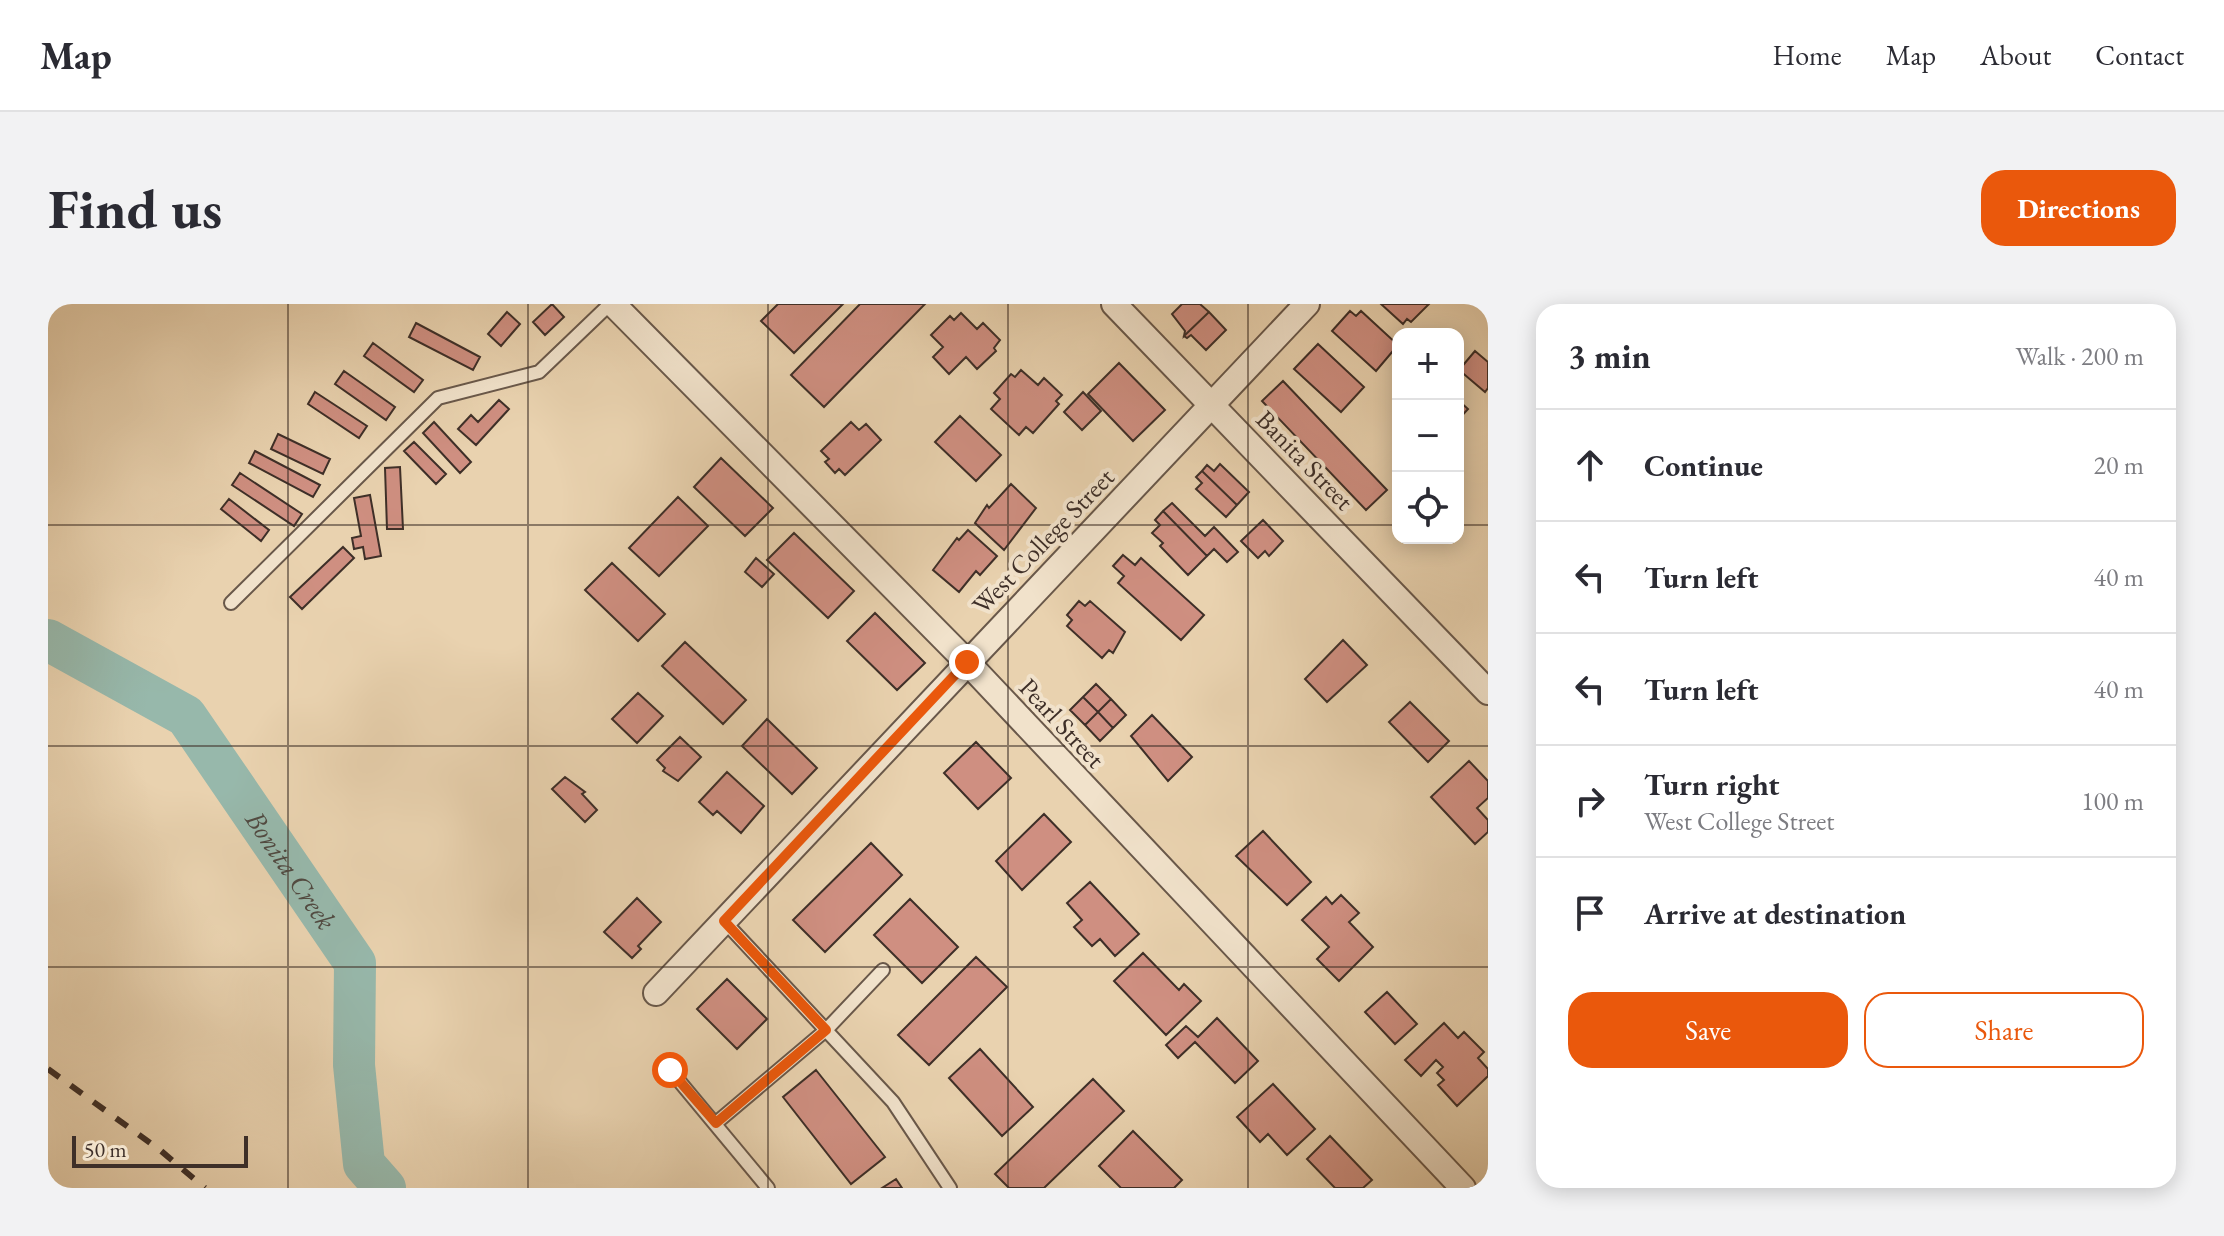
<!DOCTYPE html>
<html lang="en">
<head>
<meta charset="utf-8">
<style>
  :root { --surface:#fff; --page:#f2f2f3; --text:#2b2b33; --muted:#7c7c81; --line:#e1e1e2; --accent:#ea580c }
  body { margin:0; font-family:"EB Garamond",serif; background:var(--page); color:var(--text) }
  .controls { position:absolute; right:24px; top:24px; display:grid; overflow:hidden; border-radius:16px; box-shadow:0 4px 20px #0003 }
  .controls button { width:72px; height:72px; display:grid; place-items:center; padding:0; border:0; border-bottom:2px solid var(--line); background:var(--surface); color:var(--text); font:40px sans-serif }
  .scale { position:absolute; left:24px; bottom:20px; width:176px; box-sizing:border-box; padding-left:8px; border:4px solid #3e2f28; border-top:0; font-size:22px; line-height:28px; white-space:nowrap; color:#3e2f28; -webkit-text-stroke:6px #f1e2cb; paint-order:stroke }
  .stop { position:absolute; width:24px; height:24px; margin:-18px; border:6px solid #ea580c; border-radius:50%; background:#fff }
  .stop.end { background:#ea580c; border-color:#fff; box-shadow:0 2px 8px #0008 }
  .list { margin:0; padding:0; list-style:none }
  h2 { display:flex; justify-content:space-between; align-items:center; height:104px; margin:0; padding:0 32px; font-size:34px }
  h2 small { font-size:26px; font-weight:400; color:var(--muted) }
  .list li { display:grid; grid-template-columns:52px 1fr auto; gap:24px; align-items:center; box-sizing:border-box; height:112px; padding:0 32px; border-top:2px solid var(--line) }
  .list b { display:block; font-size:30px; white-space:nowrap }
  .list p { margin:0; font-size:26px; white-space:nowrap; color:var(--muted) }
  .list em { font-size:26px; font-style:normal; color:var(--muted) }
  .actions { display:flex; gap:16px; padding:24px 32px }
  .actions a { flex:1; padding:18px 0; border:2px solid var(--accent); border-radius:24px; text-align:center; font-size:28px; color:var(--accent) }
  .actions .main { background:var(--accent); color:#fff }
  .icon { flex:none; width:44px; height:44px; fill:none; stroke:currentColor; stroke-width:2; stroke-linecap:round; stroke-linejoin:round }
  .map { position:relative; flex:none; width:1440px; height:884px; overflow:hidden; border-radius:24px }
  header { display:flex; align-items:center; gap:48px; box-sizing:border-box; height:112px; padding:0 40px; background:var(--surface); border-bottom:2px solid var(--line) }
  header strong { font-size:38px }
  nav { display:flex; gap:44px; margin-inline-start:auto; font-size:28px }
  .intro { display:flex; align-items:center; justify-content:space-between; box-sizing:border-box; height:192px; padding:0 48px }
  h1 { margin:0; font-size:56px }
  .button { padding:20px 36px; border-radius:24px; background:var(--accent); color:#fff; font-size:28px; font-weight:700 }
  main { display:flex; gap:48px; padding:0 48px }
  aside { flex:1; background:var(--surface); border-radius:24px; box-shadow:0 4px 20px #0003 }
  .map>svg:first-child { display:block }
</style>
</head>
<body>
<header>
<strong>Map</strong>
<nav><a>Home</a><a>Map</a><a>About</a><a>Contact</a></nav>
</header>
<div class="intro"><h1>Find us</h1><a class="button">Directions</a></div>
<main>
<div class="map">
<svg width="1440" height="884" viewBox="0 0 1440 884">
  <rect width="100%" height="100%" fill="#e9d2af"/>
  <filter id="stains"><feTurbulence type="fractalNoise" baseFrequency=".0025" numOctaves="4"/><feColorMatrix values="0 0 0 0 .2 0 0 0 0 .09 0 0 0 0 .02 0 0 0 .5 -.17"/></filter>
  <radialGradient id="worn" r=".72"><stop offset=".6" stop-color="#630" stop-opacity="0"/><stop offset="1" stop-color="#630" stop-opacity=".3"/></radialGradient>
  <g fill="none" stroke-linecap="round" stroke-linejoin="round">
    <!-- river -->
    <path stroke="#97b8ab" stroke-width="42" id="s1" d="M0 336 138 412 307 659 306 761 316 860 337 884"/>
  </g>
  <!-- building -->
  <path fill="#cf8f81" stroke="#3e2f28" stroke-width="2" d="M504 0 516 13 497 31 485 18Z
    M730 0H795L746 49 713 17Z
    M812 0H877L776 103 743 71Z
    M1134 0H1152L1161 8 1136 32 1137 27 1124 10Z
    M1333 0H1381L1363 18 1359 15 1355 20Z
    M1302 7 1308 12 1313 7 1350 41 1328 67 1284 27Z
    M459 8 472 20 453 42 440 30Z
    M1161 8 1178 26 1158 46 1143 31 1139 34 1136 32Z
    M913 9 929 25 935 19 952 36 946 44 948 47 929 65 918 53 901 70 885 53 895 43 883 31 902 12 906 16Z
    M368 19 432 53 425 66 361 33Z
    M325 39 375 76 366 88 316 52Z
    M1270 40 1316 83 1293 108 1246 65Z
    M1427 47 1440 58V84L1437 88 1411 66Z
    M1071 59 1117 106 1085 137 1040 90Z
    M973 66 990 81 996 74 1014 91 1008 97 1011 100 985 129 978 123 971 131 943 105 952 95 946 89 963 70 967 73Z
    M296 67 347 103 338 116 287 80Z
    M1235 77 1339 186 1318 206 1214 97Z
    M267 88 319 122 311 134 260 100Z
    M1035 88 1053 107 1034 126 1016 108Z
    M451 96 461 105 428 141 410 125 423 111 430 118Z
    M1410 96 1420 105 1410 116Z
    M912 112 953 151 928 177 887 138Z
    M386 118 423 158 412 169 375 129Z
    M803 118 811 126 818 120 833 136 797 171 791 165 787 169 777 158 781 155 773 147Z
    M230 130 282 155 275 170 223 145Z
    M366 138 398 170 388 180 356 147Z
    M207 147 272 181 265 193 201 159Z
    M673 154 725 204 697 232 646 183Z
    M1172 160 1201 188 1189 201 1154 167 1159 161 1166 167Z
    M352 163 355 225H339L337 164Z
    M1154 167 1189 201 1178 213 1148 185 1154 179 1148 173Z
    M192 169 254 210 246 222 184 181Z
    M963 180 988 204 956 246 927 219 939 201 941 204Z
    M322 191 333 252 317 255 315 243 306 245 304 234 313 232 306 194Z
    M630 193 660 222 611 272 581 244Z
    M181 195 221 226 213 237 173 205Z
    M1124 199 1157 232 1166 223 1190 248 1179 258 1166 245 1159 252 1115 207Z
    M1115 207 1159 252 1140 271 1112 242 1115 239 1104 229 1112 221 1107 216Z
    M1215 216 1235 237 1221 252 1217 247 1210 254 1193 237Z
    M920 226 949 252 932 271 928 267 911 288 885 266 909 234 911 236Z
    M746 229 806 287 780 314 719 256Z
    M295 243 306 254 254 305 242 293Z
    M1075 251 1087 261 1093 254 1156 311 1133 336 1070 279 1076 272 1065 262Z
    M708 254 726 270 714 283 697 268Z
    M564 259 617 310 590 337 537 286Z
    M1031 297 1037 302 1042 297 1077 328 1065 349 1061 346 1054 354 1019 322 1024 316 1019 311Z
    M827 309 877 359 849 386 799 337Z
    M1295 336 1319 361 1279 398 1257 375Z
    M637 338 698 396 675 420 614 362Z
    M1048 380 1063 395 1050 408 1035 393Z
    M590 389 615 412 589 439 564 415Z
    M1035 393 1050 408 1037 421 1022 406Z
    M1063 395 1078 411 1065 424 1050 408Z
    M1362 398 1401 437 1380 458 1341 418Z
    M1050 408 1065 424 1052 437 1037 421Z
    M1104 411 1144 453 1120 477 1083 432Z
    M719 415 769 464 744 490 694 442Z
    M632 433 653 453 630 477 615 467 617 464 609 456Z
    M928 438 963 474 930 505 896 469Z
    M1421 457 1440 477V494L1429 504 1440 516V528L1427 540 1383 493Z
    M679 468 716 502 693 529 669 507 665 511 651 498Z
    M517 473 537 488 534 490 549 506 537 518 504 485Z
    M996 510 1023 538 974 586 948 557Z
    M1215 527 1263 578 1239 601 1188 552Z
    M823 539 854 571 777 648 745 616Z
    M1042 578 1091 630 1067 652 1052 635 1044 642 1026 623 1034 616 1019 599Z
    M1293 591 1311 609 1301 618 1325 643 1291 677 1269 655 1281 643 1254 616 1278 593 1284 600Z
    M589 594 613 618 590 642 593 645 584 654 556 628Z
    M862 595 910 643 874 679 826 631Z
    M1095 649 1131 686 1136 680 1153 697 1118 731 1066 677Z
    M928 653 959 683 881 761 850 731Z
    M679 675 719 715 689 745 649 705Z
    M1339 688 1369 720 1347 740 1317 708Z
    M1169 714 1210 757 1187 779 1147 738 1130 754 1118 741 1138 722 1150 733Z
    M1396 719 1410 734 1416 728 1436 748 1430 754 1440 765V772L1409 802 1390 781 1396 776 1389 769 1395 763 1388 756 1373 772 1357 756Z
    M932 745 985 803 954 832 901 774Z
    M768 766 837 853 803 880 735 793Z
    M1045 775 1076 807 996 884H961L947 870Z
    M1225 780 1267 825 1239 851 1220 830 1212 838 1189 813Z
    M1085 827 1134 876 1126 884H1073L1051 862Z
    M1282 832 1324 876 1315 884H1287L1259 855Z
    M848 875 854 884H834Z"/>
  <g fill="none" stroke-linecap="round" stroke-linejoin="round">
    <defs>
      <path id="lane" d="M183 299 390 94 491 68 562 0
        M676 617 845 798 902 884
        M622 766 720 884
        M668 819 778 726 835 666"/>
      <path id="street" d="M565 0 919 358 1415 884
        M1066 0 1440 388
        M608 689 1259 0"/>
    </defs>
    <!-- lane casing -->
    <use href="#lane" stroke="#69584a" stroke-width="16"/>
    <!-- street casing -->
    <use href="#street" stroke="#69584a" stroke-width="28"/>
    <!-- lane -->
    <use href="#lane" stroke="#f1e2cb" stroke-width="12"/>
    <!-- street -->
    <use href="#street" stroke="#f1e2cb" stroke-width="24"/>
    <!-- rail -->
    <path stroke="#3e2f28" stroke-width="6" stroke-dasharray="14 14" stroke-linecap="butt" d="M0 765 112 846 157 884"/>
  </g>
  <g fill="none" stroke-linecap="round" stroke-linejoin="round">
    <!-- route -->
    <path stroke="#ea580c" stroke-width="10" d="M622 766 668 819 778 726 676 617 919 358"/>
  </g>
  <!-- grid -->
  <path fill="none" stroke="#3e2f28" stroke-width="2" stroke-opacity="0.55" d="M240 0V884M480 0V884M720 0V884M960 0V884M1200 0V884M0 221H1350M1410 221H1440M0 442H1440M0 663H1440"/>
  <g text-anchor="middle" stroke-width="8" stroke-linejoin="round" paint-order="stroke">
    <!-- street labels -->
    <g font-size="26" fill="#3e2f28" stroke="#f1e2cb">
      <text transform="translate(1257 156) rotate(46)" y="9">Banita Street</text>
      <text transform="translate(995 237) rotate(-46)" y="9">West College Street</text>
      <text transform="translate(1014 419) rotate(47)" y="9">Pearl Street</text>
    </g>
    <!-- water labels -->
    <g font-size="28" font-style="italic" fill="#504a42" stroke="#f1e2cb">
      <text dy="10" stroke="none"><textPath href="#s1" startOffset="344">Bonita Creek</textPath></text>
    </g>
  </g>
  <rect width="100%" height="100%" filter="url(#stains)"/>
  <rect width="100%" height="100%" fill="url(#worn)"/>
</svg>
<div class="controls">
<button>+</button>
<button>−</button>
<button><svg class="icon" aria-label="locate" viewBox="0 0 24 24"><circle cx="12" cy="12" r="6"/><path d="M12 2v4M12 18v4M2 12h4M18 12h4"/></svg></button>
</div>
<div class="scale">50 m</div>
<div class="stop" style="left:622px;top:766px"></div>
<div class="stop end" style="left:919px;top:358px"></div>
</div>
<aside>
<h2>3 min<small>Walk · 200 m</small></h2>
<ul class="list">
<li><svg class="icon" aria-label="ahead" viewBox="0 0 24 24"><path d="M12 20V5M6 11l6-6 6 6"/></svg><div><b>Continue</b></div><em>20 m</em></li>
<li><svg class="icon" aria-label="left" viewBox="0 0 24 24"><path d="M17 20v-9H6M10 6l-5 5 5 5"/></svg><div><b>Turn left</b></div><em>40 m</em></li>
<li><svg class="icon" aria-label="left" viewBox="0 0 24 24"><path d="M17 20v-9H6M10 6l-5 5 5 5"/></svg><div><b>Turn left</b></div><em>40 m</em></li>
<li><svg class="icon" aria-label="right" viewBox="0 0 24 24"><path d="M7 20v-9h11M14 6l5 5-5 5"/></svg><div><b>Turn right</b><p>West College Street</p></div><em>100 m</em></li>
<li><svg class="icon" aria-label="arrive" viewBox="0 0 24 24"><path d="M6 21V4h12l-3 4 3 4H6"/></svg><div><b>Arrive at destination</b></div></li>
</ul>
<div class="actions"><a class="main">Save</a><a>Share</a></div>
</aside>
</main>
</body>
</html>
